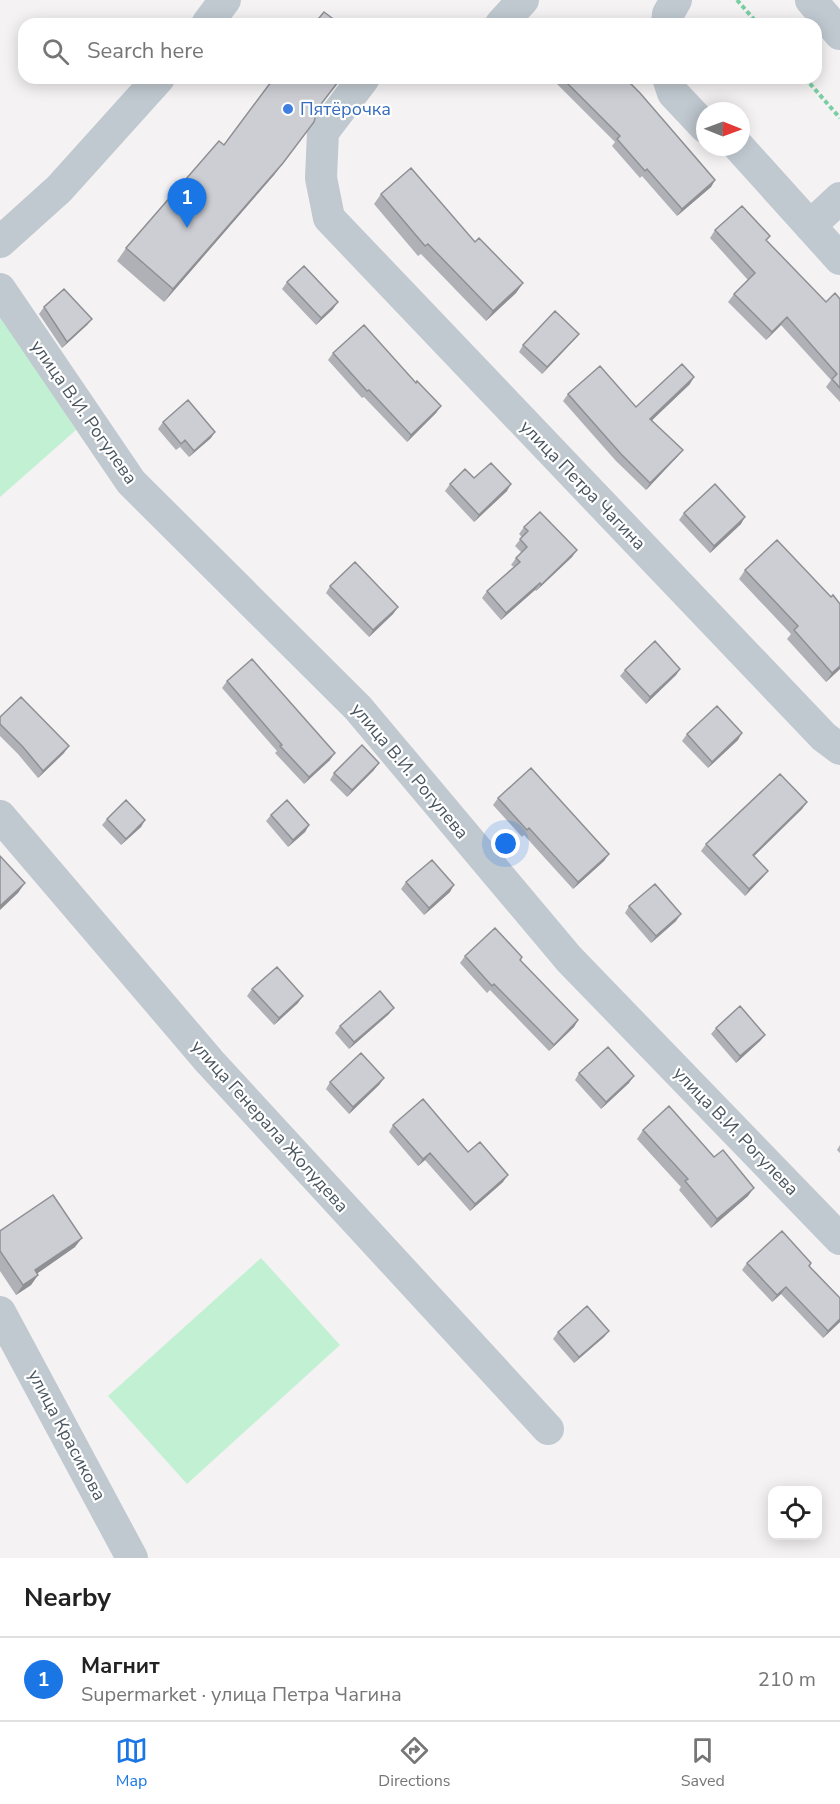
<!DOCTYPE html>
<html lang="en">
<head>
<meta charset="utf-8">
<style>
  :root { --surface:#fff; --page:#f6f6f6; --text:#222; --muted:#767676; --line:#e0e0e0; --accent:#1b76e5 }
  body { margin:0; font-family:"Nunito Sans",sans-serif; background:var(--page); color:var(--text) }
  .controls { position:absolute; right:18px; bottom:18px; display:grid; overflow:hidden; border-radius:12px; box-shadow:0 3px 15px #0003 }
  .controls button { width:54px; height:54px; display:grid; place-items:center; padding:0; border:0; border-bottom:2px solid var(--line); background:var(--surface); color:var(--text); font:30px sans-serif }
  .compass { position:absolute; left:696px; top:102px; width:54px; height:54px; border-radius:50%; background:var(--surface); box-shadow:0 3px 15px #0003; rotate:91deg }
  .you { position:absolute; left:506px; top:844px; width:21px; height:21px; margin:-15px; border:4px solid #fff; border-radius:50%; background:#1a73e8; box-shadow:0 0 0 9px #1a73e833 }
  .badge { display:grid; place-items:center; width:39px; height:39px; border-radius:50%; background:var(--accent); color:#fff; font-size:20px; font-weight:700 }
  .pin { position:absolute; translate:-50% -50px; filter:drop-shadow(0 2px 3px #0008) }
  .pin::after { content:''; position:absolute; top:32px; width:21px; height:18px; background:inherit; clip-path:polygon(0 0,100% 0,50% 100%) }
  .list { margin:0; padding:0; list-style:none }
  h2 { display:flex; justify-content:space-between; align-items:center; height:78px; margin:0; padding:0 24px; font-size:26px }
  h2 small { font-size:20px; font-weight:400; color:var(--muted) }
  .list li { display:grid; grid-template-columns:39px 1fr auto; gap:18px; align-items:center; box-sizing:border-box; height:84px; padding:0 24px; border-top:2px solid var(--line) }
  .list b { display:block; font-size:22px; white-space:nowrap }
  .list p { margin:0; font-size:20px; white-space:nowrap; color:var(--muted) }
  .list em { font-size:20px; font-style:normal; color:var(--muted) }
  .icon { flex:none; width:33px; height:33px; fill:none; stroke:currentColor; stroke-width:2; stroke-linecap:round; stroke-linejoin:round }
  .map { position:relative; flex:none; width:840px; height:1558px; overflow:hidden }
  .search { position:absolute; background:var(--surface); box-shadow:0 3px 15px #0003; left:18px; right:18px; top:18px; height:66px; display:flex; align-items:center; gap:15px; box-sizing:border-box; padding:0 21px; border-radius:18px; color:var(--muted); font-size:22px }
  .sheet { height:162px; background:var(--surface) }
  nav { display:flex; justify-content:space-around; align-items:center; box-sizing:border-box; height:84px; border-top:2px solid var(--line); background:var(--surface); font-size:16px; color:var(--muted) }
  nav a { display:grid; justify-items:center; gap:3px }
  nav .on { color:var(--accent) }
  .map>svg:first-child { display:block }
</style>
</head>
<body>
<div class="map">
<svg width="840" height="1558" viewBox="0 0 840 1558">
  <rect width="100%" height="100%" fill="#f4f2f2"/>
  <!-- green -->
  <path fill="#c2f0d3" d="M3 311 76 430 0 497V313Z
    M261 1258 340 1345 187 1484 108 1396Z"/>
  <g fill="none" stroke-linecap="round" stroke-linejoin="round">
    <!-- path -->
    <path stroke="#79cea3" stroke-width="4" stroke-dasharray="4.5 3" stroke-linecap="butt" d="M737 0 758 24
      M805 78 840 118"/>
    <!-- minor -->
    <path stroke="#c0c9d0" stroke-width="32" d="M811 0 840 34
      M207 24 225 0
      M501 24 523 0
      M667 24 668 14 676 0
      M364 78 323 132 321 178 329 218 824 737 840 749
      M668 78 673 93 705 127
      M739 147 840 259
      M810 226 840 198
      M0 242 59 189 159 78
      M0 289 131 482 358 708 569 959 840 1239
      M0 816 210 1062 548 1429
      M0 1312 132 1558"/>
  </g>
  <!-- wall -->
  <path fill="#afb1b6" d="M274 78H341L317 110 314 122 274 175 164 302 117 261 126 248 224 145Z
    M551 78H625L715 180 711 187 677 216 642 176 640 178 612 146 615 142Z
    M381 194 475 242 523 283 516 293 486 321 421 254 418 256 374 204Z
    M715 230 767 241 826 302 840 299V402L826 387 831 380 781 325 766 340 728 302 734 294 748 280 710 238Z
    M287 282 333 309 316 325 282 289Z
    M44 307 92 319 87 325 62 348 39 314Z
    M579 334 574 340 542 374 519 352 523 345Z
    M333 353 416 383 441 406 436 413 407 442 364 397 362 398 328 360Z
    M690 384 652 420 678 456 646 490 616 461 563 401 568 394 636 407Z
    M163 422 211 438 189 457 180 447 176 450 158 429Z
    M474 478 507 491 474 522 445 491 450 484Z
    M684 513 741 524 710 553 679 520Z
    M524 527 577 550 572 557 536 591 535 590 501 620 482 598 487 591 514 567 511 565 516 558 522 553 515 546 522 537 519 534Z
    M745 570 840 669 826 682 787 639 791 634 739 579Z
    M330 586 398 607 393 614 369 637 326 593Z
    M680 669 676 675 646 704 620 676 625 670Z
    M227 681 330 760 304 784 275 753 277 751 222 688Z
    M0 717 64 753 38 778 18 754 0 736Z
    M687 734 738 740 708 768 682 741Z
    M374 770 347 797 330 780 334 773Z
    M498 798 609 854 604 861 573 889 524 835 522 837 493 805Z
    M807 802 802 809 754 856 768 871 763 877 745 896 701 851 706 844Z
    M271 815 309 825 305 832 288 847 266 821Z
    M107 819 145 820 141 827 121 845 102 825Z
    M406 882 450 892 424 915 401 889Z
    M629 906 676 921 651 943 625 913Z
    M465 956 522 957 520 960 578 1020 574 1027 549 1051 490 990 487 993 460 963Z
    M252 989 298 1003 274 1025 247 996Z
    M389 1014 349 1049 335 1033 340 1026Z
    M716 1028 765 1035 760 1041 736 1063 711 1034Z
    M579 1073 629 1083 601 1109 575 1080Z
    M384 1078 379 1085 349 1114 326 1089 330 1082Z
    M393 1125 468 1152 503 1182 470 1211 425 1160 418 1166 389 1132Z
    M643 1130 748 1196 711 1228 679 1190 681 1187 637 1139Z
    M840 1145V1153L837 1150Z
    M0 1231 75 1247 37 1273 38 1275 31 1285 16 1295 0 1271Z
    M747 1263H811L809 1266 840 1298V1322L823 1338 781 1294 772 1302 742 1270Z
    M609 1331 604 1337 574 1363 553 1339 558 1332Z"/>
  <!-- shaded-wall -->
  <path fill="#8f9094" d="M314 122 274 175 164 302 173 289Z
    M715 180 711 187 677 216 682 209Z
    M523 283 516 293 486 321 493 311Z
    M338 302 333 309 316 325 321 318Z
    M787 317 781 325 766 340 772 332Z
    M92 319 87 325 62 348 67 342Z
    M579 334 574 340 542 374 547 367Z
    M694 377 690 384 646 426 650 419Z
    M441 406 436 413 407 442 411 435Z
    M215 432 211 438 189 457 194 451Z
    M683 450 678 456 646 490 650 483Z
    M511 484 507 491 474 522 479 515Z
    M745 517 741 524 710 553 714 546Z
    M577 550 572 557 536 591 541 585Z
    M540 583 535 590 501 620 506 613Z
    M398 607 393 614 369 637 373 630Z
    M840 666V669L826 682 832 673Z
    M680 669 676 675 646 704 650 697Z
    M742 733 738 740 708 768 712 762Z
    M69 746 64 753 38 778 43 771Z
    M335 753 330 760 304 784 309 777Z
    M379 763 374 770 347 797 352 790Z
    M807 802 802 809 748 862 753 855Z
    M145 820 141 827 121 845 126 839Z
    M309 825 305 832 288 847 293 840Z
    M609 854 604 861 573 889 578 882Z
    M768 871 763 877 745 896 749 889Z
    M25 883 18 893 0 910V906Z
    M454 885 450 892 424 915 429 908Z
    M681 914 676 921 651 943 656 936Z
    M303 996 298 1003 274 1025 279 1018Z
    M394 1008 389 1014 349 1049 354 1042Z
    M578 1020 574 1027 549 1051 554 1045Z
    M765 1035 760 1041 736 1063 740 1056Z
    M634 1076 629 1083 601 1109 606 1102Z
    M384 1078 379 1085 349 1114 353 1107Z
    M430 1153 425 1160 418 1166 423 1159Z
    M508 1175 503 1182 470 1211 475 1204Z
    M754 1188 748 1196 711 1228 717 1219Z
    M82 1238 75 1247 28 1280 35 1270Z
    M38 1275 31 1285 16 1295 23 1285Z
    M786 1287 781 1294 772 1302 777 1295Z
    M840 1319V1322L823 1338 828 1331Z
    M609 1331 604 1337 574 1363 579 1357Z"/>
  <!-- building -->
  <path fill="#ccced4" stroke="#8f9094" stroke-width="1.5" d="M324 12 340 24H314Z
    M274 78H341L318 108 314 122 283 163 173 289 126 248 219 141 224 145Z
    M562 78H625L640 93 715 180 682 209 647 169 645 171 617 139 620 136Z
    M411 168 475 242 479 238 523 283 493 311 428 244 425 246 381 194Z
    M742 206 770 236 766 240 826 302 835 293 840 299V388L832 379 837 374 787 317 772 332 734 294 755 273 715 230Z
    M304 266 338 302 321 318 287 282Z
    M64 289 92 319 67 342 44 307Z
    M555 311 579 334 547 367 523 345Z
    M364 325 416 383 417 381 441 406 411 435 369 390 367 391 333 353Z
    M682 364 694 377 650 419 683 450 650 483 621 454 568 394 600 366 636 407Z
    M188 400 215 432 194 451 185 440 181 444 163 422Z
    M491 463 511 484 479 515 450 484 465 469 474 478Z
    M715 484 745 517 714 546 684 513Z
    M540 512 577 550 541 585 540 583 506 613 487 591 520 562 516 558 527 547 520 539 528 531 524 527Z
    M777 540 831 597 833 595 840 604V666L832 673 794 630 798 626 745 570Z
    M355 562 398 607 373 630 330 586Z
    M655 641 680 669 650 697 625 670Z
    M252 659 335 753 309 777 280 746 282 745 227 681Z
    M21 697 69 746 43 771 23 747 0 724V717Z
    M717 706 742 733 712 762 687 734Z
    M362 745 379 763 352 790 334 773Z
    M531 768 609 854 578 882 529 828 527 830 498 798Z
    M780 774 807 802 753 855 768 871 749 889 706 844Z
    M126 800 145 820 126 839 107 819Z
    M287 800 309 825 293 840 271 815Z
    M0 856 25 883 0 906Z
    M432 860 454 885 429 908 406 882Z
    M655 884 681 914 656 936 629 906Z
    M495 928 522 957 520 960 578 1020 554 1045 494 984 492 986 465 956Z
    M277 967 303 996 279 1018 252 989Z
    M380 991 394 1008 354 1042 340 1026Z
    M740 1006 765 1035 740 1056 716 1028Z
    M608 1047 634 1076 606 1102 579 1073Z
    M361 1053 384 1078 353 1107 330 1082Z
    M423 1099 468 1152 480 1142 508 1175 475 1204 430 1153 423 1159 393 1125Z
    M669 1106 714 1157 723 1150 754 1188 717 1219 685 1181 688 1179 643 1130Z
    M53 1195 82 1238 35 1270 38 1275 23 1285 0 1251V1231Z
    M782 1231 811 1263 809 1266 840 1298V1319L828 1331 786 1287 777 1295 747 1263Z
    M587 1306 609 1331 579 1357 558 1332Z"/>
  <!-- markers -->
  <circle fill="#3f7fe0" stroke="#fff" stroke-width="2" cx="288" cy="109" r="6"/>
  <g text-anchor="middle" stroke-width="4.5" stroke-linejoin="round" paint-order="stroke">
    <!-- shop labels -->
    <g font-size="18" fill="#366cbe" stroke="#fff" text-anchor="start">
      <text x="300" y="115">Пятёрочка</text>
    </g>
    <!-- street labels -->
    <g font-size="18" fill="#49555f" stroke="#fff">
      <text transform="translate(84 412) rotate(55)" y="6">улица В.И. Рогулева</text>
      <text transform="translate(583 485) rotate(46)" y="6">улица Петра Чагина</text>
      <text transform="translate(410 771) rotate(50)" y="6">улица В.И. Рогулева</text>
      <text transform="translate(270 1126) rotate(48)" y="6">улица Генерала Жолудева</text>
      <text transform="translate(736 1131) rotate(46)" y="6">улица В.И. Рогулева</text>
      <text transform="translate(67 1435) rotate(62)" y="6">улица Красикова</text>
    </g>
  </g>
</svg>
<div class="controls">
<button><svg class="icon" aria-label="locate" viewBox="0 0 24 24"><circle cx="12" cy="12" r="6"/><path d="M12 2v4M12 18v4M2 12h4M18 12h4"/></svg></button>
</div>
<svg class="compass" viewBox="-18 -18 36 36"><path d="M0-13l5 13h-10z" fill="#e53935"/><path d="M0 13l5-13h-10z" fill="#767676"/></svg>
<div class="you"></div>
<div class="pin badge" style="left:187px;top:228px">1</div>
<div class="search"><svg class="icon" aria-label="search" viewBox="0 0 24 24"><circle cx="10" cy="10" r="6"/><path d="M15 15l6 6"/></svg>Search here</div>
</div>
<section class="sheet">
<h2>Nearby<small></small></h2>
<ul class="list">
<li><span class="badge">1</span><div><b>Магнит</b><p>Supermarket · улица Петра Чагина</p></div><em>210 m</em></li>
</ul>
</section>
<nav>
<a class="on"><svg class="icon" aria-label="map" viewBox="0 0 24 24"><path d="M3 6l6-2 6 2 6-2v14l-6 2-6-2-6 2zM9 4v14M15 6v14"/></svg>Map</a>
<a><svg class="icon" aria-label="directions" viewBox="0 0 24 24"><path d="M12 3l9 9-9 9-9-9zM9 14v-3h6M13 9l2 2-2 2"/></svg>Directions</a>
<a><svg class="icon" aria-label="saved" viewBox="0 0 24 24"><path d="M7 4h10v16l-5-4-5 4z"/></svg>Saved</a>
</nav>
</body>
</html>
